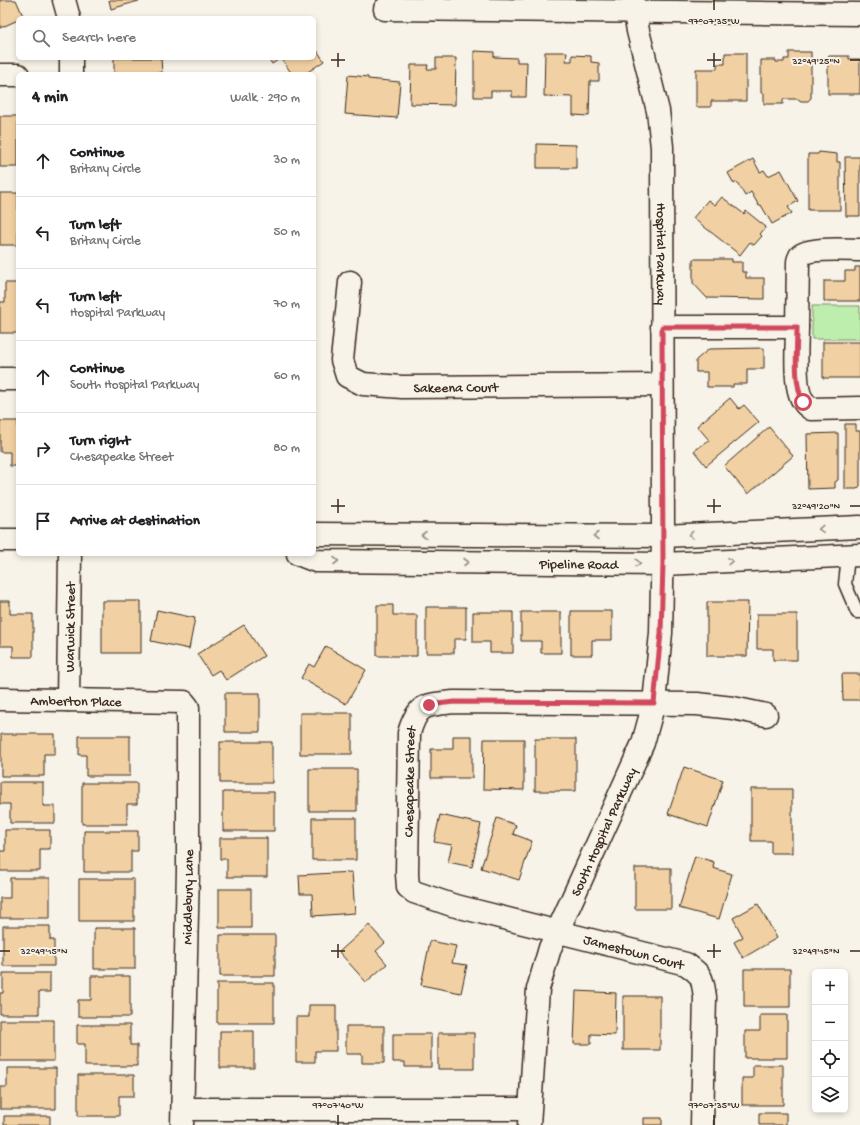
<!DOCTYPE html>
<html lang="en">
<head>
<meta charset="utf-8">
<style>
  :root { --surface:#fff; --page:#f6f6f6; --text:#202124; --muted:#757577; --line:#e0e0e0 }
  body { margin:0; font-family:"Gochi Hand",sans-serif; background:var(--page); color:var(--text) }
  .controls { position:absolute; right:12px; bottom:12px; display:grid; overflow:hidden; border-radius:6px; box-shadow:0 2px 6px #0003 }
  .controls button { width:36px; height:36px; display:grid; place-items:center; padding:0; border:0; border-bottom:1px solid var(--line); background:var(--surface); color:var(--text); font:20px sans-serif }
  .stop { position:absolute; width:12px; height:12px; margin:-9px; border:3px solid #d1495b; border-radius:50%; background:#fff }
  .stop.end { background:#d1495b; border-color:#fff; box-shadow:0 1px 4px #0008 }
  .list { margin:0; padding:0; list-style:none }
  h2 { display:flex; justify-content:space-between; align-items:center; height:52px; margin:0; padding:0 16px; font-size:17px }
  h2 small { font-size:13px; font-weight:400; color:var(--muted) }
  .list li { display:grid; grid-template-columns:26px 1fr auto; gap:12px; align-items:center; box-sizing:border-box; height:72px; padding:0 16px; border-top:1px solid var(--line) }
  .list b { display:block; font-size:15px; white-space:nowrap }
  .list p { margin:0; font-size:13px; white-space:nowrap; color:var(--muted) }
  .list em { font-size:13px; font-style:normal; color:var(--muted) }
  .icon { flex:none; width:22px; height:22px; fill:none; stroke:currentColor; stroke-width:2; stroke-linecap:round; stroke-linejoin:round }
  .map { position:relative; flex:none; width:860px; height:1125px; overflow:hidden }
  .search { position:absolute; background:var(--surface); box-shadow:0 2px 6px #0003; left:16px; top:16px; width:300px; height:44px; display:flex; align-items:center; gap:10px; box-sizing:border-box; padding:0 14px; border-radius:6px; color:var(--muted); font-size:15px }
  .panel { position:absolute; background:var(--surface); box-shadow:0 2px 6px #0003; left:16px; top:72px; width:300px; height:484px; border-radius:6px }
  .map>svg:first-child { display:block }
</style>
</head>
<body>
<div class="map">
<svg width="860" height="1125" viewBox="0 0 860 1125">
  <rect width="100%" height="100%" fill="#f7f3e8"/>
  <filter id="ink" filterUnits="userSpaceOnUse"><feTurbulence type="fractalNoise" baseFrequency=".025" numOctaves="2"/><feDisplacementMap in="SourceGraphic" scale="8" xChannelSelector="R" yChannelSelector="G"/><feConvolveMatrix kernelMatrix="1 2 1 2 8 2 1 2 1" color-interpolation-filters="sRGB"/></filter>
  <g filter="url(#ink)">
    <!-- green -->
    <path fill="#bdeeae" stroke="#7c8c66" d="M812 306H860V339H812Z"/>
    <!-- building -->
    <path fill="#f1d1a3" stroke="#3b2a1e" d="M0 0H16L24 18H18V20L0 28Z
      M109 0H142L111 9Z
      M314 46 324 61 305 74H292L281 58 272 64 268 58H314Z
      M474 51 494 52V57L517 58V62H527L526 97H512V91H491V97H474Z
      M545 52H567L566 61H572V55L591 56V62L599 63V81H590L589 116 573 115V97L544 96Z
      M789 52H811V98L808 101H801L798 99H783V104H764V93H761V60H776V62H784V59H789Z
      M725 53H746V101H711V107H696V69H717V64H725Z
      M828 56H849V59H860V94H828Z
      M114 58H161L162 73 114 74Z
      M436 58H456L455 105 410 104 411 65H428L427 69H436Z
      M348 75 368 77V79L400 82 397 118 345 114Z
      M0 116H18V167H0Z
      M537 144 576 145V168H537Z
      M819 152 837 154V162H840V210H808V154H818Z
      M845 157H860V216H846Z
      M753 159 760 172 764 170 768 176 781 170 798 201 788 207 792 213 772 224 761 205 759 206 751 192 745 196 737 182 734 184 728 173Z
      M0 193H18V245H0Z
      M722 197 744 214 746 211 766 227 760 234 762 236 754 245 750 242 740 255 693 218 708 200 715 205Z
      M693 259H732V262H742V272H746V278H764V299L707 298 693 283Z
      M855 267H860V301H824V281H845V271H855Z
      M5 283H18V333H0V302H5Z
      M823 342H860V378H823Z
      M764 348V369H747V384H733V387H707V372H696V360L709 349Z
      M730 398 739 409 744 405 759 422 706 466 694 451 709 440 697 426Z
      M0 421H18V466H10V452H0Z
      M845 424H856V431H860V486L857 489H845Z
      M769 427 793 456 748 494 724 466Z
      M838 433V480L835 482V488L808 489 807 434Z
      M0 601H10V614H33V657H13V646H0Z
      M102 601H141V653H102Z
      M707 602H748L747 656H707Z
      M377 605H393V615H417V656H377Z
      M426 607H466V639H454V653H426Z
      M157 610 195 618 189 649 151 641Z
      M571 611H612V640H592V655H571Z
      M473 612H513V653H490V642H473Z
      M521 612H561V653H541V641H521Z
      M757 614H797V660H773V649H757Z
      M244 625 264 656 226 680 219 670 211 675 197 654Z
      M326 646 366 670 346 704 301 678 309 664 314 667Z
      M842 674H860V700H843Z
      M225 693H260V732H225Z
      M300 713H352V754H300Z
      M1 734H55V754H44V776H1Z
      M79 736H130V776H86V755H79Z
      M453 736H472V778H431V749H453Z
      M484 739H524V790L483 789Z
      M535 739H576V791H535Z
      M220 742H272V783H220Z
      M684 767 723 780 708 827 668 814Z
      M309 769H357V811H309Z
      M0 782H43V806H55V823H10V804H0Z
      M82 783H137V804H127V824H82Z
      M751 789H792V853H771V841H751Z
      M223 792H274V831H223Z
      M440 815 481 824 472 867 448 862 452 845 434 842Z
      M312 818H356V860H312Z
      M497 818 516 825 513 834 532 841 519 880 481 868Z
      M5 830H50V849H40V871H0V851H5Z
      M84 831H138V851H131V872H84Z
      M220 838H267V877H227V859H220Z
      M695 856 714 862 713 868 732 874 719 919 679 908Z
      M635 868H671V909H635Z
      M352 872 355 913 313 916 312 894H300L299 875Z
      M10 878H50V918H0V898H10Z
      M79 879H134V921H79Z
      M219 889H251V928H219Z
      M758 904 777 938 743 958 734 942 743 937 733 918Z
      M369 925 385 943 376 951 387 964 366 982 339 952Z
      M3 926H50V940H54V966H3Z
      M94 928H135V969H94Z
      M220 935H275V976H220Z
      M430 941 456 946 452 963 467 965 461 993 421 985Z
      M744 969H790V1007H744Z
      M3 973H50V992H39V1014H0V993H3Z
      M91 976H130V1017H78V1000H91Z
      M217 983H274V1023H217Z
      M576 991 616 993 615 1035 591 1034V1044H574Z
      M623 996H660V1050H623Z
      M309 1005H336V1051H315V1062H296V1017H309Z
      M760 1015H787V1058H745V1031H760Z
      M0 1020H54V1061H0Z
      M77 1025H130V1045H137V1066H85V1044H77Z
      M346 1026H384V1063H362V1054H346Z
      M220 1031H254V1068H220Z
      M438 1033H474V1069H438Z
      M393 1034H431V1067H405V1062H393Z
      M753 1065H783V1105H742V1078H753Z
      M7 1068H56V1109H0V1087H7Z
      M78 1075H134V1096H119V1116H78Z
      M759 1113H786V1125H759Z
      M4 1116H50V1125H4Z
      M644 1118H662V1125H644Z"/>
    <g fill="none" stroke-linecap="round" stroke-linejoin="round">
      <defs>
        <path id="service" d="M848 556 845 584 857 612H860"/>
        <g id="minor">
          <path d="M64 0 69 18"/>
          <path d="M385 9 860 14"/>
          <path d="M71 58V74"/>
          <path d="M0 75H18"/>
          <path id="s1" d="M350 282 342 360 347 376 363 384 402 387 662 385"/>
          <path d="M662 327H797L798 262C798 260 799 258 800 256 809 247 847 250 860 250"/>
          <path d="M797 327C797 345 793 390 804 402 805 405 809 407 811 409L860 408"/>
          <path d="M0 379H18"/>
          <path id="s2" d="M0 699 184 702 188 707V870L182 1125"/>
          <path id="s3" d="M68 700 70 554"/>
          <path d="M183 1109H529"/>
          <path id="s4" d="M529 1125 538 989 550 948 643 743 654 703 661 633 663 536"/>
          <path id="s5" d="M702 1125 705 997C702 977 703 976 686 964L452 905 414 892 408 887 407 874 409 733C418 703 426 705 454 702L697 704 733 708 766 715"/>
        </g>
        <g id="tertiary">
          <path id="s6" d="M633 0 638 31 658 111 662 147 663 536"/>
        </g>
        <g id="secondary">
          <path d="M314 534 663 536 860 527"/>
          <path d="M0 540H18"/>
          <path id="s7" d="M298 554 316 561 663 564 860 555"/>
        </g>
      </defs>
      <!-- service casing -->
      <use href="#service" stroke="#3b2a1e" stroke-width="15"/>
      <!-- minor casing -->
      <use href="#minor" stroke="#3b2a1e" stroke-width="25"/>
      <!-- tertiary casing -->
      <use href="#tertiary" stroke="#3b2a1e" stroke-width="25"/>
      <!-- secondary casing -->
      <use href="#secondary" stroke="#3b2a1e" stroke-width="25"/>
      <!-- service -->
      <use href="#service" stroke="#f7f3e8" stroke-width="12"/>
      <!-- minor -->
      <use href="#minor" stroke="#f7f3e8" stroke-width="22"/>
      <!-- tertiary -->
      <use href="#tertiary" stroke="#f7f3e8" stroke-width="22"/>
      <!-- secondary -->
      <use href="#secondary" stroke="#f7f3e8" stroke-width="22"/>
    </g>
    <!-- one-way arrows -->
    <defs><path id="oneway-chevron" d="M-2-3.5L2.5 0L-2 3.5" fill="none" stroke-width="1.6" stroke-linecap="round" stroke-linejoin="round"/></defs>
    <g stroke="#998e83">
      <use href="#oneway-chevron" transform="translate(821 529) rotate(177)"/>
      <use href="#oneway-chevron" transform="translate(424 535) rotate(-180)"/>
      <use href="#oneway-chevron" transform="translate(691 535) rotate(178)"/>
      <use href="#oneway-chevron" transform="translate(596 536) rotate(-180)"/>
      <use href="#oneway-chevron" transform="translate(336 561)"/>
      <use href="#oneway-chevron" transform="translate(730 561) rotate(-2)"/>
      <use href="#oneway-chevron" transform="translate(466 562)"/>
      <use href="#oneway-chevron" transform="translate(638 563) rotate(1)"/>
    </g>
  </g>
  <g fill="none" stroke-linecap="round" stroke-linejoin="round" filter="url(#ink)">
    <!-- route -->
    <path stroke="#d1495b" stroke-width="5" d="M429 705 454 702 654 703 661 633 663 564 662 327H797C797 352 793 380 803 402"/>
  </g>
  <!-- ticks -->
  <path fill="none" stroke="#3b2a1e" stroke-width="1.5" d="M714 0V10M338 53V67M714 53V67M331 60H345M707 60H721M850 60H860M338 499V513M714 499V513M331 506H345M707 506H721M850 506H860M338 944V958M714 944V958M0 951H10M331 951H345M707 951H721M850 951H860M338 1115V1125M714 1115V1125"/>
  <g text-anchor="middle" stroke-width="4" stroke-linejoin="round" paint-order="stroke">
    <!-- street labels -->
    <g font-size="14" fill="#3b2a1e" stroke="#f7f3e8">
      <text dy="5" stroke="none"><textPath href="#s6" startOffset="257">Hospital Parkway</textPath></text>
      <text dy="5" stroke="none"><textPath href="#s1" startOffset="206">Sakeena Court</textPath></text>
      <text dy="5" stroke="none"><textPath href="#s7" startOffset="282">Pipeline Road</textPath></text>
      <text dy="5" stroke="none"><textPath href="#s3" startOffset="73">Warwick Street</textPath></text>
      <text dy="5" stroke="none"><textPath href="#s2" startOffset="76">Amberton Place</textPath></text>
      <text dy="5" stroke="none"><textPath href="#s5" startOffset="563">Chesapeake Street</textPath></text>
      <text dy="5" stroke="none"><textPath href="#s4" startOffset="307">South Hospital Parkway</textPath></text>
      <text transform="translate(187 897) rotate(-89)" y="5">Middlebury Lane</text>
      <text transform="translate(634 951) rotate(15)" y="5">Jamestown Court</text>
    </g>
  </g>
  <g font-size="10" text-anchor="middle" fill="#3b2a1e" stroke="#f7f3e8" stroke-width="4" stroke-linejoin="round" paint-order="stroke">
    <text x="714" y="24">97°07'35"W</text>
    <text x="816" y="64">32°49'25"N</text>
    <text x="816" y="509">32°49'20"N</text>
    <text x="44" y="954">32°49'15"N</text>
    <text x="816" y="954">32°49'15"N</text>
    <text x="338" y="1108">97°07'40"W</text>
    <text x="714" y="1108">97°07'35"W</text>
  </g>
</svg>
<div class="controls">
<button>+</button>
<button>−</button>
<button><svg class="icon" aria-label="locate" viewBox="0 0 24 24"><circle cx="12" cy="12" r="6"/><path d="M12 2v4M12 18v4M2 12h4M18 12h4"/></svg></button>
<button><svg class="icon" aria-label="layers" viewBox="0 0 24 24"><path d="M12 4l9 5-9 5-9-5zM3 14l9 5 9-5"/></svg></button>
</div>
<div class="stop" style="left:803px;top:402px"></div>
<div class="stop end" style="left:429px;top:705px"></div>
<div class="search"><svg class="icon" aria-label="search" viewBox="0 0 24 24"><circle cx="10" cy="10" r="6"/><path d="M15 15l6 6"/></svg>Search here</div>
<section class="panel">
<h2>4 min<small>Walk · 290 m</small></h2>
<ul class="list">
<li><svg class="icon" aria-label="ahead" viewBox="0 0 24 24"><path d="M12 20V5M6 11l6-6 6 6"/></svg><div><b>Continue</b><p>Britany Circle</p></div><em>30 m</em></li>
<li><svg class="icon" aria-label="left" viewBox="0 0 24 24"><path d="M17 20v-9H6M10 6l-5 5 5 5"/></svg><div><b>Turn left</b><p>Britany Circle</p></div><em>50 m</em></li>
<li><svg class="icon" aria-label="left" viewBox="0 0 24 24"><path d="M17 20v-9H6M10 6l-5 5 5 5"/></svg><div><b>Turn left</b><p>Hospital Parkway</p></div><em>70 m</em></li>
<li><svg class="icon" aria-label="ahead" viewBox="0 0 24 24"><path d="M12 20V5M6 11l6-6 6 6"/></svg><div><b>Continue</b><p>South Hospital Parkway</p></div><em>60 m</em></li>
<li><svg class="icon" aria-label="right" viewBox="0 0 24 24"><path d="M7 20v-9h11M14 6l5 5-5 5"/></svg><div><b>Turn right</b><p>Chesapeake Street</p></div><em>80 m</em></li>
<li><svg class="icon" aria-label="arrive" viewBox="0 0 24 24"><path d="M6 21V4h12l-3 4 3 4H6"/></svg><div><b>Arrive at destination</b></div></li>
</ul>
</section>
</div>
</body>
</html>
